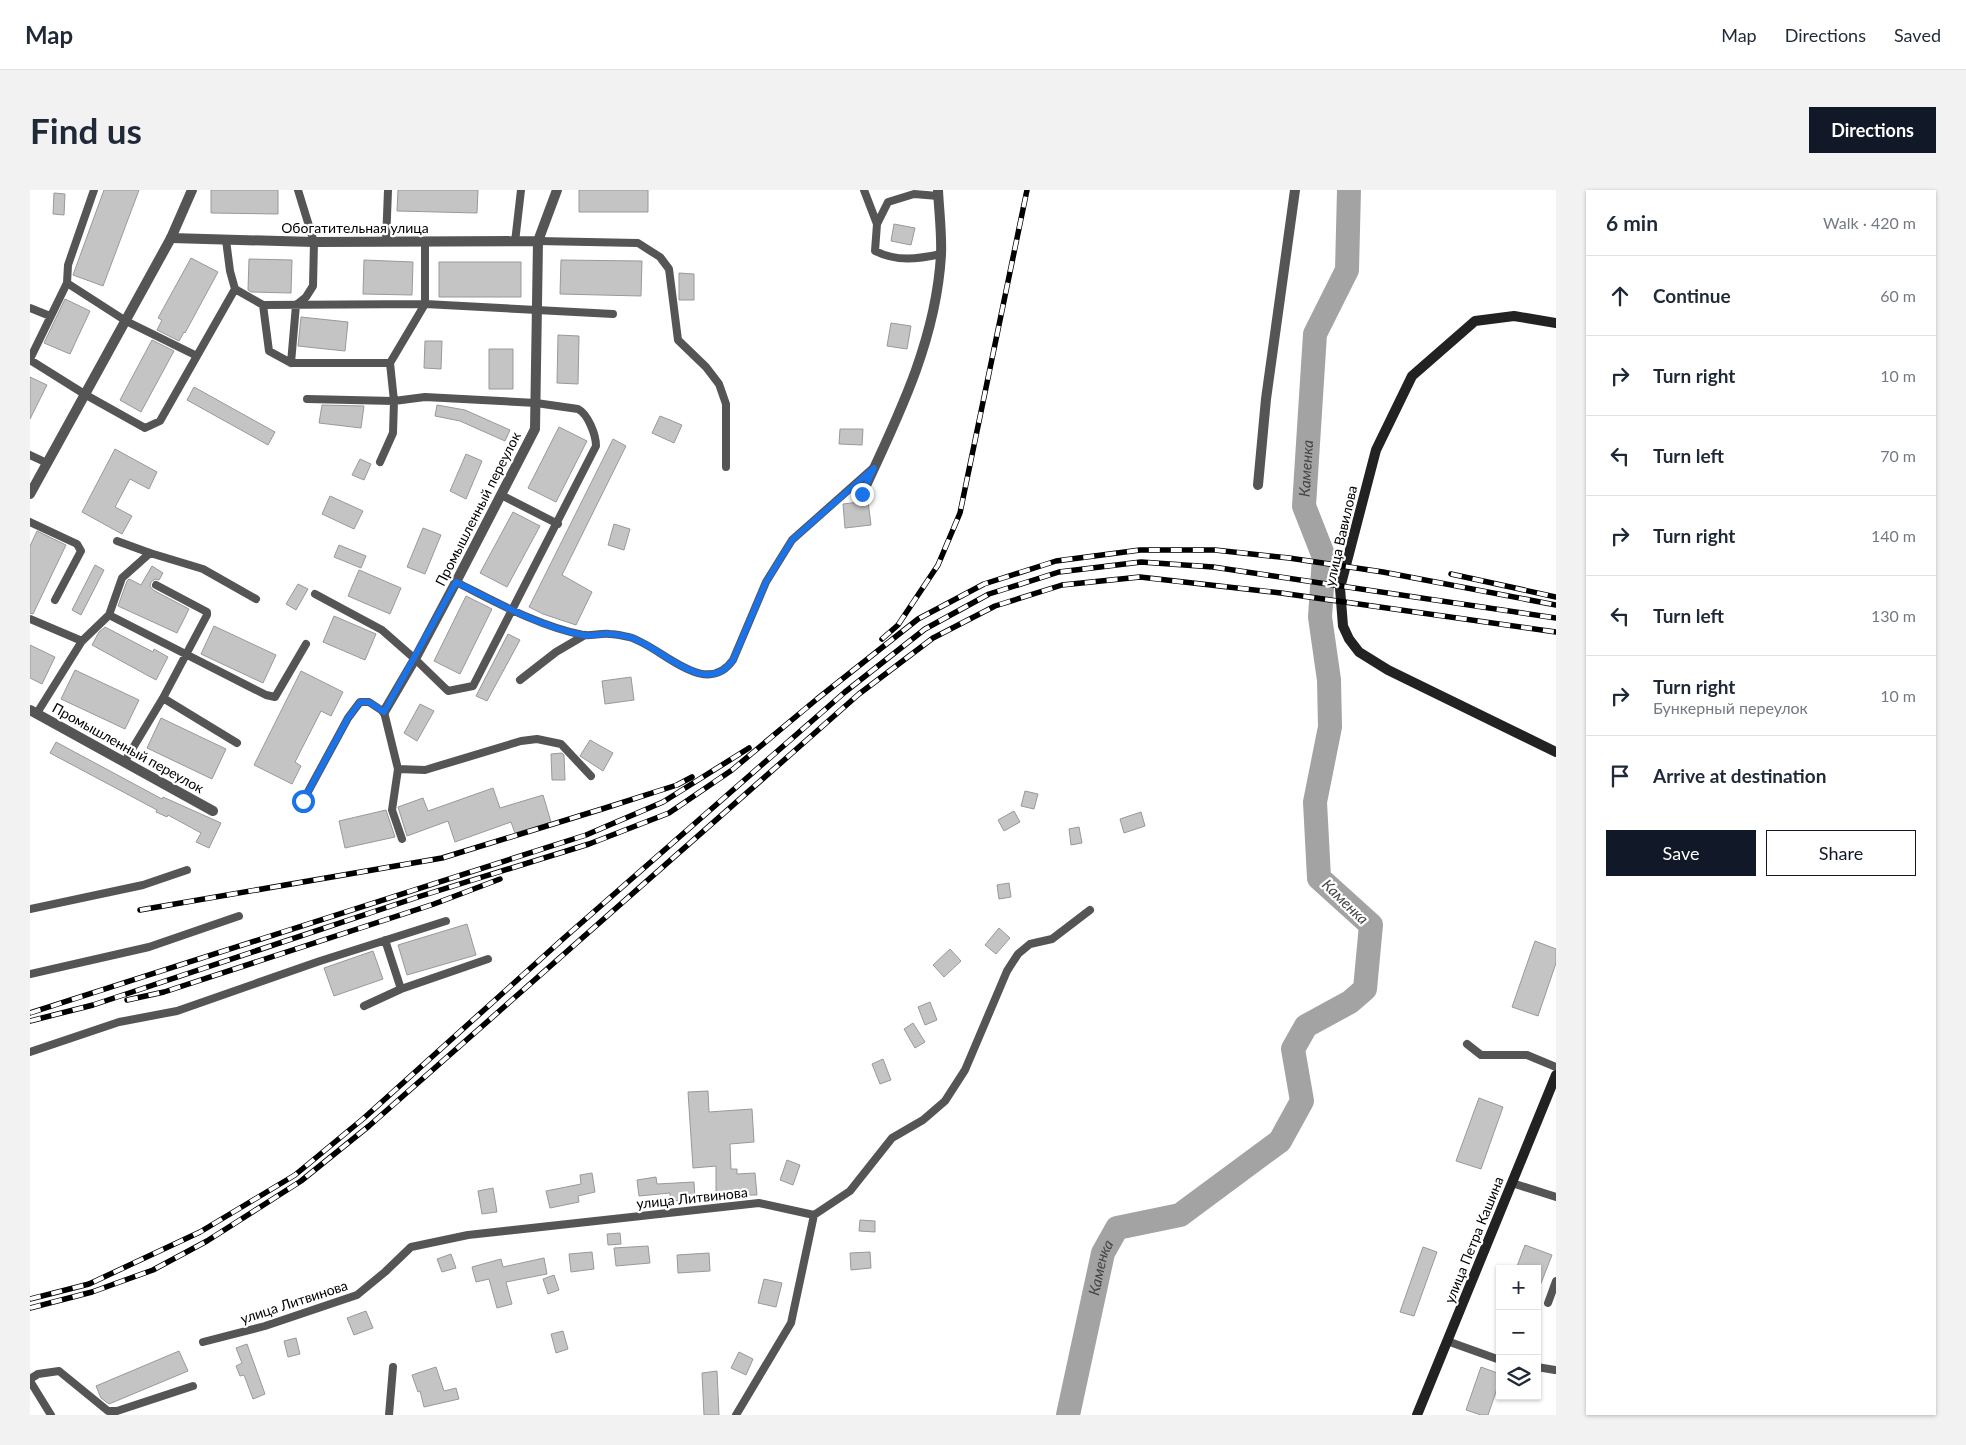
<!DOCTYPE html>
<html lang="en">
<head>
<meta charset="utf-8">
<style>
  :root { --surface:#fff; --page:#f2f2f3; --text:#1f2937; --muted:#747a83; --line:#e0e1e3; --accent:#111827 }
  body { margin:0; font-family:Lato,sans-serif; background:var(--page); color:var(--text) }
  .controls { position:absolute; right:15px; bottom:15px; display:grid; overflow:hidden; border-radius:0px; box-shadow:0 1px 4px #0004 }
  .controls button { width:45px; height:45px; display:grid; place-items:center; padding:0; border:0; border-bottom:1px solid var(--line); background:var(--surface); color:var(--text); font:25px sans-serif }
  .stop { position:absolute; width:15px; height:15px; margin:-11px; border:4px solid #1a73e8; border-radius:50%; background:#fff }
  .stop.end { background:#1a73e8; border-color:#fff; box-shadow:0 1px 5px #0008 }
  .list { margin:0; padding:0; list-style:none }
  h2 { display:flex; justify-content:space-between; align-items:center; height:65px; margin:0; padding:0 20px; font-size:21px }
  h2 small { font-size:16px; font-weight:400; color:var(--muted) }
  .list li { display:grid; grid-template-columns:32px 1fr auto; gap:15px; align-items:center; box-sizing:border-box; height:80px; padding:0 20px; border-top:1px solid var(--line) }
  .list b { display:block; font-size:19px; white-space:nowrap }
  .list p { margin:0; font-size:16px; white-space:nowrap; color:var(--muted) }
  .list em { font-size:16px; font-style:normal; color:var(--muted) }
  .actions { display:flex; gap:10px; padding:15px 20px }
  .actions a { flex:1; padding:11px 0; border:1px solid var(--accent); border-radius:0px; text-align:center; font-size:18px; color:var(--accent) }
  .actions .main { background:var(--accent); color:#fff }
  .icon { flex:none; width:28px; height:28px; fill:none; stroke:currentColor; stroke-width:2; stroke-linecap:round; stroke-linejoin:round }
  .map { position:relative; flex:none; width:1526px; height:1225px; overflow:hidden; border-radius:0px }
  header { display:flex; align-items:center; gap:30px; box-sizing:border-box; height:70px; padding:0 25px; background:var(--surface); border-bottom:1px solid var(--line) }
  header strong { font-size:24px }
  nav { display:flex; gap:28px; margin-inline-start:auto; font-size:18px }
  .intro { display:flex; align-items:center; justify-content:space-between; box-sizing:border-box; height:120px; padding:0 30px }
  h1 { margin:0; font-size:35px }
  .button { padding:12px 22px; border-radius:0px; background:var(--accent); color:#fff; font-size:18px; font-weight:700 }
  main { display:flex; gap:30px; padding:0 30px }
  aside { flex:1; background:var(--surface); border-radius:0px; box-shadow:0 1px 4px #0004 }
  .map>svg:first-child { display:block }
</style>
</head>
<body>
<header>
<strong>Map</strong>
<nav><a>Map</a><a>Directions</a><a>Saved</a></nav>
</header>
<div class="intro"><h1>Find us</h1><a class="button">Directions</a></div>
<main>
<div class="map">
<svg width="1526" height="1225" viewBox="0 0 1526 1225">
  <rect width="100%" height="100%" fill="#fff"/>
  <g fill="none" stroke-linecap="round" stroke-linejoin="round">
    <!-- river -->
    <path stroke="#a3a3a3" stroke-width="24" id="s1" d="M1038 1225 1073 1063 1087 1038 1150 1025 1250 951 1272 911 1263 859 1276 836 1320 812 1335 799 1341 735 1289 688 1285 612 1300 537 1299 490 1290 427 1294 367 1274 316 1285 144 1317 80 1319 0"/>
  </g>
  <!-- building -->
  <path fill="#c4c4c4" stroke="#999" d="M74 0H109L73 96 43 85Z
    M181 0H248V24L181 23Z
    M368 0H448L447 23 367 21Z
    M549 0H618V22H549Z
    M24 3 35 4 34 25 23 24Z
    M864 34 885 38 881 55 861 51Z
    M161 68 188 82 155 143 154 142 149 151 127 140 132 130 128 128Z
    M219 69 262 70 261 103 221 102 218 100Z
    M334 70 383 72 382 105 333 104Z
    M531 70 612 71 611 106 530 104Z
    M409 72H491V107H409Z
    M649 83 664 84V110H649Z
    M35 109 60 121 40 164 14 153Z
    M271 127 318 132 315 161 268 156Z
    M861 133 881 136 877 159 857 156Z
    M528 145 549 146 548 194 527 193Z
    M122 150 144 161 111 222 90 210Z
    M395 151H412L411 179 394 178Z
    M459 159H483V199H459Z
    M0 187 17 195 0 229Z
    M164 197 245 242 238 255 157 210Z
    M292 215 334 216 331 238 289 233Z
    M407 215 435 220 480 240 475 251 430 231 405 226Z
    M630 226 652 235 644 253 622 243Z
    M529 237 557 251 526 312 498 298Z
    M810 239H833L832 255 809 254Z
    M583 249 596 256 532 385 562 402 546 435 513 424 499 417Z
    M85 259 127 282 119 299 100 289 85 317 102 326 92 344 52 322Z
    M436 264 452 271 436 309 420 301Z
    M330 269 341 274 334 290 322 285Z
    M300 306 333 321 324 339 292 324Z
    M838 311 841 335 815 338 813 314Z
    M483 322 510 336 477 397 450 383Z
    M584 334 600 339 594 360 578 355Z
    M393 338 411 345 395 384 377 377Z
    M7 341 36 355 3 424 0 423V356Z
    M309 355 336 366 331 378 304 367Z
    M65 375 74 380 51 425 42 420Z
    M122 376 133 383 129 390 125 389 121 392 120 396 123 400 159 419 147 443 88 416 97 391 99 389 111 395Z
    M329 380 371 398 360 424 318 406Z
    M268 394 278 399 266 420 256 414Z
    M436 406 462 419 430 484 404 471Z
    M304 426 346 444 335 470 293 452Z
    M184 436 246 465 233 493 171 464Z
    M75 437 123 462 124 459 138 467 126 490 62 455 69 442Z
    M478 444 490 450 457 511 446 506Z
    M0 455 25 467 12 494 0 488Z
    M45 480 109 510 95 539 31 509Z
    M271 481 313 502 301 526 291 521 265 572 271 576 262 594 224 575Z
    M601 487 604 510 575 514 572 491Z
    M390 514 404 521 387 551 374 543Z
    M131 528 196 559 182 589 117 558Z
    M560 550 583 563 573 581 550 566Z
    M26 552 132 609 133 607 191 633 179 658 166 652 171 643 138 625 137 627 126 622 127 620 20 563Z
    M532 563 534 565 535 590H522L521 564Z
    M463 598 470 618 513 605 521 632 485 643 481 632 425 652 418 631 377 646 368 617 393 608 398 621Z
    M995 601 1008 604 1004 619 991 616Z
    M356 620 365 647 315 658 309 631Z
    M984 621 990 632 974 641 968 630Z
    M1111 622 1115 636 1094 643 1090 629Z
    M1049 637 1052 653 1041 655 1039 639Z
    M979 693 981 707 969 709 967 695Z
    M437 734 446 765 377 785 368 755Z
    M969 738 980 748 966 764 955 755Z
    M1505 751 1526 759V773L1508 826 1482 817Z
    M920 759 931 771 914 787 903 775Z
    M343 761 353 789 304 806 294 778Z
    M900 812 907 830 895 835 888 817Z
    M883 833 895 852 885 858 874 839Z
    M853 869 861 890 850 894 842 874Z
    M678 901 679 922 722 919 724 952 700 954 701 979H707V984L725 983 727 1005H716V1002H686V976L663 978 658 902Z
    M1449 908 1473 917 1451 979 1426 971Z
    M757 970 770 975 763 995 750 990Z
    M562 983 565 1002 548 1006 549 1012 520 1018 516 1001 551 994 550 985Z
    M626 987 627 994 664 992 665 1010 640 1011V1003L609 1006 607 990Z
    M463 998 467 1022 452 1024 448 1001Z
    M830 1030 845 1031V1042L829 1041Z
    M590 1043 591 1054 578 1055 577 1044Z
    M1495 1055 1522 1065 1508 1101 1507 1079H1486Z
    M618 1056 620 1073 586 1076 584 1058Z
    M1393 1057 1407 1062 1384 1126 1370 1122Z
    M562 1062 564 1079 541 1082 539 1064Z
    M840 1062 841 1078 821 1080 820 1063Z
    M679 1063 680 1081 648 1083 647 1065Z
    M421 1064 426 1078 412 1082 407 1069Z
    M514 1068 517 1084 476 1092 482 1114 467 1118 459 1089 446 1092 442 1077 471 1069 473 1077Z
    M524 1085 529 1100 518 1104 513 1089Z
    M734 1089 752 1093 746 1117 728 1113Z
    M336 1121 343 1138 324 1145 317 1128Z
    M533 1141 538 1159 526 1163 521 1144Z
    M266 1148 270 1164 258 1167 254 1151Z
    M217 1154 235 1204 223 1209 214 1185 210 1186 206 1176 212 1173 206 1158Z
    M149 1161 158 1181 79 1214 71 1208 66 1196Z
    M709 1162 723 1169 716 1185 701 1178Z
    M406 1177 414 1201 426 1198 429 1209 394 1217 390 1201 388 1202 382 1185Z
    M1451 1177 1470 1184V1190L1458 1225H1451L1436 1220Z
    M687 1181 689 1225H674L672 1183Z"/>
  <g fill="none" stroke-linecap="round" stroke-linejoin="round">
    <!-- service -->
    <path stroke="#555" stroke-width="8" d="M268 0 284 52 283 96 276 107 266 115 261 173H360
      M834 0 847 34
      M908 6 884 4 858 12 847 34 845 61C867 72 888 69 911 64
      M196 50 200 81 205 99 233 115 395 114 583 124
      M508 51 608 53 630 67 639 79 648 150 676 177 689 194 696 214V277
      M356 52 358 0
      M485 52 491 0
      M37 93 96 131 167 166
      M233 115 239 161 261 173
      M0 118 20 126
      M0 169 37 93 38 75 64 0
      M0 170 56 205 115 238 130 231 205 99
      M277 209 364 211 363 243 350 272
      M0 265 17 273
      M471 305 528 334
      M0 332 47 354 51 361 25 410
      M87 351 120 363 173 379 226 409
      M426 392C466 412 508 436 553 445 562 446 571 443 580 444 586 444 593 446 599 447 630 455 675 510 703 470L736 392 762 350 842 279
      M285 404 352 440 385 469 418 501 443 496 566 256C566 245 558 224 548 219L506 213 395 207 364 211 360 173 395 114V52
      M79 425 236 505 245 507 276 454
      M0 429 52 451
      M490 490 526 462 555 445
      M133 508 207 553
      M7 523 52 451 79 425 92 388 120 363
      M95 571 133 508 177 425V422L126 395
      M368 579 362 620 372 649
      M273 611 318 528 330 512H339L354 522 368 579 395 580 491 551 507 549 531 554 561 586
      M0 719 113 695 157 680
      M355 750 371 799
      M0 784 119 757 209 726
      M334 816 371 799 458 769
      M1437 854 1451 865H1497L1526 877
      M0 862 89 832 147 821 290 771 416 731
      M1482 993 1526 1007
      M1518 1113 1526 1091
      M1417 1151 1470 1170
      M173 1152 235 1136 327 1105 355 1082 381 1057 438 1045 729 1013 784 1025 820 1001 862 948 893 930 915 911 935 880 977 781 988 764 1000 754 1022 749 1060 720
      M1507 1177 1525 1180
      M0 1189 8 1184 29 1181 78 1221H87L163 1196
      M0 1191 21 1225
      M359 1225 363 1177
      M706 1225 761 1133 784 1025"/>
    <!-- minor -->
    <path stroke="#555" stroke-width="10" d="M141 48 284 52 508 51
      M1228 295 1236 209 1265 0
      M832 304C868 227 906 151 911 65 912 44 909 21 908 0
      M0 520 183 621
      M354 522 385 469 426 392 505 239 508 51 527 0"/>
    <!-- tertiary -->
    <path stroke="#555" stroke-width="10" d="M0 304 141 48 162 0"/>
    <!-- secondary -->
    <path stroke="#222" stroke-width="10" d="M1526 133 1484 126 1445 131 1382 186 1346 260 1310 398 1313 436 1319 449 1329 462 1358 480 1526 562
      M1387 1225 1526 885"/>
    <defs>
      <path id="rail" d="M1421 384 1526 407
        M852 449 868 435 908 375 930 323 997 0
        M110 720 412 668 572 619 647 595 662 587
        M97 810 134 802 404 714 470 689
        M0 823 556 645 633 612 719 558
        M0 831 63 815 391 706 559 654 639 623 702 580 787 509 888 429 954 394 1026 371 1110 360H1185L1259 368 1353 382 1526 415
        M0 1109 59 1094 170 1042 265 985 334 928 534 748 815 502 895 439 959 404 1029 382 1111 372 1183 377 1526 428
        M0 1118 62 1102 123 1080 177 1051 271 991 339 936 829 504 903 448 965 416 1032 395 1110 387 1251 403 1526 442"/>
    </defs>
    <!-- rail casing -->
    <use href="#rail" stroke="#000" stroke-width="5.5"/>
    <!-- rail -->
    <use href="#rail" stroke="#fff" stroke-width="4" stroke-dasharray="11" stroke-linecap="butt"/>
  </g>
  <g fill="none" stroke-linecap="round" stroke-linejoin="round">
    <!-- route -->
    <path stroke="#1a73e8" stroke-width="6" d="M273 611 318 528 330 512H339L354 522 426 392C466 412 508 436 553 445 562 447 571 443 580 444 586 444 593 446 599 447 630 455 675 510 703 470L736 392 762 350 844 278 832 304"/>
  </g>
  <g text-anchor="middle" stroke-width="4.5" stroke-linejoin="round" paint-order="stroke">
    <!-- street labels -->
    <g font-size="14" fill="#000" stroke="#fff">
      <text x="325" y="43">Обогатительная улица</text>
      <text transform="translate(448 319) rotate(-63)" y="5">Промышленный переулок</text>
      <text transform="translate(1311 346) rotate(-77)" y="5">улица Вавилова</text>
      <text transform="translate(98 558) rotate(29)" y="5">Промышленный переулок</text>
      <text transform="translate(662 1008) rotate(-6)" y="5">улица Литвинова</text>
      <text transform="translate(1444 1050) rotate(-68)" y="5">улица Петра Кашина</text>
      <text transform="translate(264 1112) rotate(-18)" y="5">улица Литвинова</text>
    </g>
    <!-- water labels -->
    <g font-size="15" font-style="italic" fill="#444" stroke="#fff">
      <text dy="5" stroke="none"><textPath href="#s1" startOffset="1128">Каменка</textPath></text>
      <text transform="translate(1315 712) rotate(44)" y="5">Каменка</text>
      <text dy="5" stroke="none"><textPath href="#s1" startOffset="151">Каменка</textPath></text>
    </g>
  </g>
</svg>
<div class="controls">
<button>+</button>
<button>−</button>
<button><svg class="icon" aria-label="layers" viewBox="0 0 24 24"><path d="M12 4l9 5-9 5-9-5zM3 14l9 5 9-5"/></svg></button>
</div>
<div class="stop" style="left:273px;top:611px"></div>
<div class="stop end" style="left:832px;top:304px"></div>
</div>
<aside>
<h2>6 min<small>Walk · 420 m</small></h2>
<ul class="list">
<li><svg class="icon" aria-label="ahead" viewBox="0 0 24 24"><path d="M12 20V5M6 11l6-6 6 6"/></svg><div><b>Continue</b></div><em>60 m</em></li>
<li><svg class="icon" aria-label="right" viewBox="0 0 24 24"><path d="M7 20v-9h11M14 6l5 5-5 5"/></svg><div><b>Turn right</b></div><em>10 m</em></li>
<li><svg class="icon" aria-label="left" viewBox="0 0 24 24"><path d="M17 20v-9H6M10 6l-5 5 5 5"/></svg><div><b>Turn left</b></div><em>70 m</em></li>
<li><svg class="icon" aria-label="right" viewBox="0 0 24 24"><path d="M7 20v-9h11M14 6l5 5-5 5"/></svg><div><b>Turn right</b></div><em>140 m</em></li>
<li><svg class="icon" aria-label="left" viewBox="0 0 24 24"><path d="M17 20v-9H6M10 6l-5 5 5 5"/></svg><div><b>Turn left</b></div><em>130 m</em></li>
<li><svg class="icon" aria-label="right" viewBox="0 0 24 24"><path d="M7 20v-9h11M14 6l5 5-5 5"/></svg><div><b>Turn right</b><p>Бункерный переулок</p></div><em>10 m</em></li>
<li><svg class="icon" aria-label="arrive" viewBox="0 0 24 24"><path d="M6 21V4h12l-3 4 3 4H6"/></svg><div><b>Arrive at destination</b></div></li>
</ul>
<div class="actions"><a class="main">Save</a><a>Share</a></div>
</aside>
</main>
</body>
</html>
